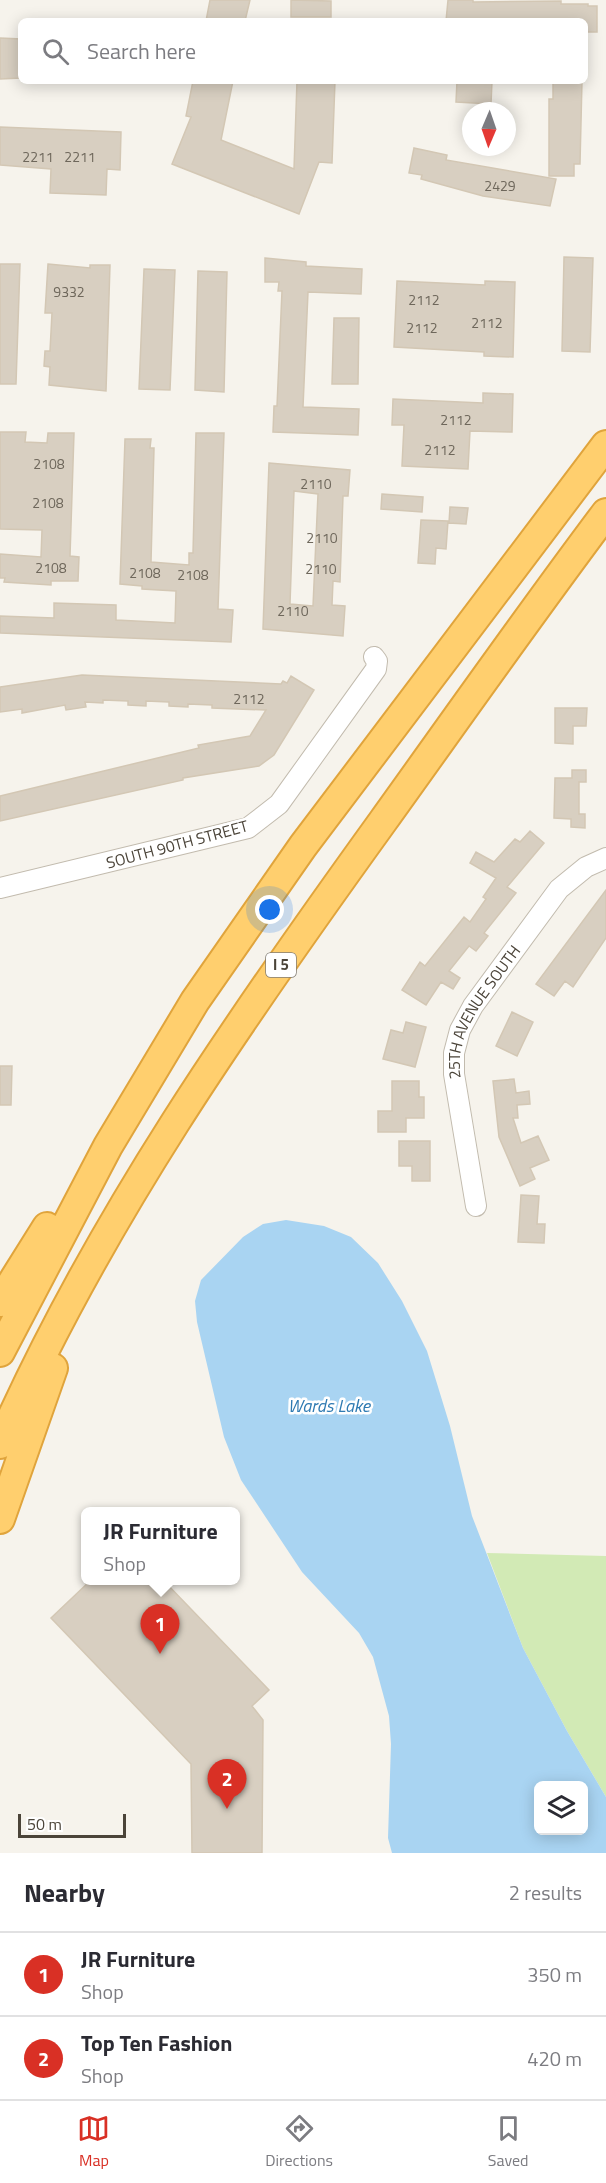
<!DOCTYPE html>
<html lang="en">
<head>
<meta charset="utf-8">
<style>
  :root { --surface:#fff; --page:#f2f2f3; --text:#2b2b33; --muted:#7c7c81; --line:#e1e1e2; --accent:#d93025 }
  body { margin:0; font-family:"Titillium Web",sans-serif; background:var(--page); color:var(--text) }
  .controls { position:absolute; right:18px; bottom:18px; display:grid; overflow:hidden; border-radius:9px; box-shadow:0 3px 15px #0003 }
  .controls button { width:54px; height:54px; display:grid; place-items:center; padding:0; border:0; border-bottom:2px solid var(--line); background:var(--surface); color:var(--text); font:30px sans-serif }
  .compass { position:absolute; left:462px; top:102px; width:54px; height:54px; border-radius:50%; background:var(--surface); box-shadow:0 3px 15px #0003; rotate:182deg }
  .scale { position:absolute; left:18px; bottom:15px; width:108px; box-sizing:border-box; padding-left:6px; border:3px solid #4b4439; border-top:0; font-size:16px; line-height:21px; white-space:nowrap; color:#4b4439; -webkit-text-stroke:4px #fff; paint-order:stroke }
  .you { position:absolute; left:270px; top:910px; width:21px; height:21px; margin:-15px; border:4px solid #fff; border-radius:50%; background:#1a73e8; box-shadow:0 0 0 9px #1a73e833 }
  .badge { display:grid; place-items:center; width:39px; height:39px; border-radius:50%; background:var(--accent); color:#fff; font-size:20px; font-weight:700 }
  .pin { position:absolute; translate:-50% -50px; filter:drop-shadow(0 2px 3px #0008) }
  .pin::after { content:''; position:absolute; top:32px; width:21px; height:18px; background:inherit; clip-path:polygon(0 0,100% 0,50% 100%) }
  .popup { position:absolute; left:81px; top:1507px; width:159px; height:78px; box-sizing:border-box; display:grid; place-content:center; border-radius:9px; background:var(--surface); filter:drop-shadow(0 2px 4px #0005); font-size:20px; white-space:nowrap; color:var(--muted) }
  .popup b { font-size:22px; color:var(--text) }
  .popup::after { content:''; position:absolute; left:50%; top:100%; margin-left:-12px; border:12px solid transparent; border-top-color:var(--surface) }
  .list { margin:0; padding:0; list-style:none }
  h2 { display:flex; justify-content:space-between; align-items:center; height:78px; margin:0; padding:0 24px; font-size:26px }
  h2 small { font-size:20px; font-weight:400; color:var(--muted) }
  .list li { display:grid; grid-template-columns:39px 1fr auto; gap:18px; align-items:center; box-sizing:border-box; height:84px; padding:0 24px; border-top:2px solid var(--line) }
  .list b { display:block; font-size:22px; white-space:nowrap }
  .list p { margin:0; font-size:20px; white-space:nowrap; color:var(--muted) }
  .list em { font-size:20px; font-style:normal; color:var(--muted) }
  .icon { flex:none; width:33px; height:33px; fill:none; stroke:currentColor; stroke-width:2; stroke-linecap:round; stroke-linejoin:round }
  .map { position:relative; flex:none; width:606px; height:1853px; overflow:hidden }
  .search { position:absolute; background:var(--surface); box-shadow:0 3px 15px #0003; left:18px; right:18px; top:18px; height:66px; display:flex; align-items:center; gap:15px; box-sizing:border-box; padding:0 21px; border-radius:9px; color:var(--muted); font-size:22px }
  .sheet { height:246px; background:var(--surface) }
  nav { display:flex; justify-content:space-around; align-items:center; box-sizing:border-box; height:84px; border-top:2px solid var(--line); background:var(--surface); font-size:16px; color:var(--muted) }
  nav a { display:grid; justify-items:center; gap:3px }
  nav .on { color:var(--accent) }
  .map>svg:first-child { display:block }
</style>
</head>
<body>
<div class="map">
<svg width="606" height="1853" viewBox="0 0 606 1853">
  <rect width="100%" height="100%" fill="#f6f3ec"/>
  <!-- green -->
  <path fill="#d2eab5" d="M487 1553 606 1556V1797L567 1731 523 1648Z"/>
  <!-- water -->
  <path fill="#a9d4f2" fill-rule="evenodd" d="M286 1220 324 1226 351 1237 378 1263 402 1301 427 1351 450 1426 472 1516 523 1648 567 1731 606 1797V1853H392L388 1838 391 1744 389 1716 373 1657 359 1633 302 1572 241 1480 224 1437 197 1322 195 1301 201 1280 243 1237 263 1224ZM538 1786H584V1830H538Z"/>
  <!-- building -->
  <path fill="#d8cfc1" stroke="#d3c7b4" stroke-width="1.5" fill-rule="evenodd" d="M210 0H250L245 21H206Z
    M291 0 331 1V17H291Z
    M448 0H473V2L561 1V4H588V6H597V32H585V21H446Z
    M0 38 21 39V78L0 79Z
    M193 81H233L221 140 294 169 297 81H335L332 163 319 162 299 214 172 164 191 117 186 116Z
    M457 81H492L491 104 456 102Z
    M553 81H582L580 164H574V176H549V99H553Z
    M0 127 121 132 120 170 107 169 106 195 50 193 51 169 0 165Z
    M414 148 447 155 446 160 556 179 550 206 483 196 421 179 422 175 409 173Z
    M564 257 593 258 590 352 562 351Z
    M265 258 306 262V266L362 269 361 294 308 292 303 407 359 409 358 435 273 432 274 406H277L282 291H278L279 282H265Z
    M0 264H20L16 384H0Z
    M48 264 90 268V265H110L106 391 49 385 50 367 44 366 45 351H50L52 313H45Z
    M144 269 175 270 170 390 139 389Z
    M198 271 227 272 224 392 195 390Z
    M397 281 485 285V281L515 282 513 357 484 356V352L394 347Z
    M334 318H359L358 384H332Z
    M483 393 513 394 512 432 470 431 468 469 402 466 404 425H392L393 399 483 403Z
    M0 432H26L25 442 47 443 48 433H74L70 556 79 557 78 581H51V585L4 582 5 578H0V554L41 557 42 530 0 529Z
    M196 433H224L218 609 233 610 231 642 0 633V616L54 618V603L116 605V620L175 623 176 591 142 589V586L120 584 125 439H151L150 448H154L151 562 189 565V553H193Z
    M269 463 350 470 348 496H343L340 582 333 581 332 605 345 606 343 636 263 629ZM294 491 318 494 313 606 290 604Z
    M382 494 423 497 422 512 381 509Z
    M450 507 468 508 466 524 449 523Z
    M421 520 448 521 446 549 436 548 435 564 418 563Z
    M82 675 281 684 283 681 287 683 291 676 314 690 274 755 259 766 183 778V780L0 821V796L199 748 198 745 250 736 266 710 212 708V705L188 704V707L169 706V702L146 701V706L128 705V701L103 700V703L85 702 86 707 66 710 65 705 22 713V709L0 712V687Z
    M555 708H587L586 726H573V744L555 743Z
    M572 770H586V782H579V814H585V828L571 827V819L554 818 555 778H572Z
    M530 831 544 843 507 887 516 893 484 933 488 936 476 951 469 946 449 971 460 978 453 989 441 982 426 1005 402 990 420 962 425 966 464 917 470 922 486 899 483 897 496 878 470 863 476 852 494 862 515 839 520 842Z
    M606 890V938L573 987 565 981 554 996 536 984Z
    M512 1012 533 1022 517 1056 496 1046Z
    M406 1022 426 1027 415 1067 383 1059 391 1030 403 1033Z
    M0 1066H12L11 1105H0Z
    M514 1079 516 1093 529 1091 530 1104 517 1105 518 1118H513L521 1143 538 1136 549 1160 530 1168 535 1179 520 1186 499 1137 493 1081Z
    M392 1081H419V1097H424V1118H406V1132H378V1111H392Z
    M399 1141H430V1181H412V1166H399Z
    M521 1195 539 1196 537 1224H545L544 1243 518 1242Z
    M90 1581H164L269 1690 252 1706 263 1720 262 1853H192L191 1764 51 1618Z"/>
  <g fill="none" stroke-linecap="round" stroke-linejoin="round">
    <defs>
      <g id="minor">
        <path d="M0 888 248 828 279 804 376 669 377 661 374 657"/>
        <path id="s1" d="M476 1206 454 1074V1053L460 1030 473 1006 559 889 586 867 606 858"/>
      </g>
      <path id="highway" d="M0 1302 47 1227
        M0 1352 108 1146 195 1001 303 846 606 445
        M0 1444C99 1220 240 1019 383 821 457 718 530 614 606 513
        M0 1519 53 1368"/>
    </defs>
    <!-- minor casing -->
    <use href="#minor" stroke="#c2bbae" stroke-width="22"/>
    <!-- highway casing -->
    <use href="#highway" stroke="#e0a43c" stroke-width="32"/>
    <!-- minor -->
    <use href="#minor" stroke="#fff" stroke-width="20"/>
    <!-- highway -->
    <use href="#highway" stroke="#ffcf6e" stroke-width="28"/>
  </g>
  <g text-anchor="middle" stroke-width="5" stroke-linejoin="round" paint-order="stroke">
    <!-- number labels -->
    <g font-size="14" fill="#6e675b">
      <text x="38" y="162">2211</text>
      <text x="80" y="162">2211</text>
      <text x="500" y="191">2429</text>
      <text x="69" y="297">9332</text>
      <text x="424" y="305">2112</text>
      <text x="487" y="328">2112</text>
      <text x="422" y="333">2112</text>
      <text x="456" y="425">2112</text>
      <text x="440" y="455">2112</text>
      <text x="49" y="469">2108</text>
      <text x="316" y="489">2110</text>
      <text x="48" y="508">2108</text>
      <text x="322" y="543">2110</text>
      <text x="51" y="573">2108</text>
      <text x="321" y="574">2110</text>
      <text x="145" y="578">2108</text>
      <text x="193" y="580">2108</text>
      <text x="293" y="616">2110</text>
      <text x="249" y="704">2112</text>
    </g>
    <!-- shield labels -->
    <rect fill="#fff" stroke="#817c74" stroke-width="1.5" x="266" y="953" width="30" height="24" rx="4.5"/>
    <g font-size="15" font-weight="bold" fill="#4b4439">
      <text x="281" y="970">I 5</text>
    </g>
    <!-- street labels -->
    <g font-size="16" fill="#4b4439" stroke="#fff">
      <text transform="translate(177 844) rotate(-15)" y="6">SOUTH 90TH STREET</text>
      <text dy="6" stroke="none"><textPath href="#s1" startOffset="204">25TH AVENUE SOUTH</textPath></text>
    </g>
    <!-- water labels -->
    <g font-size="18" font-style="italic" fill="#2e7ab2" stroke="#fff">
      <text x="329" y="1412">Wards Lake</text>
    </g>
  </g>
</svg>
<div class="controls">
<button><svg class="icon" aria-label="layers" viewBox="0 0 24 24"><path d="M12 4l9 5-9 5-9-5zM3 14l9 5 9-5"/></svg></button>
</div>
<svg class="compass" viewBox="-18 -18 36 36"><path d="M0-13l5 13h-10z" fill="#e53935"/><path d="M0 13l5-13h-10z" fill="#7c7c81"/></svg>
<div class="scale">50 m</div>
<div class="you"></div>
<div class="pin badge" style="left:160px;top:1654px">1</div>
<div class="popup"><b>JR Furniture</b>Shop</div>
<div class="pin badge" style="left:227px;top:1809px">2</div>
<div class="search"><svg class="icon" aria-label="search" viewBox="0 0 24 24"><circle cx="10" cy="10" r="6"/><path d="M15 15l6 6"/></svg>Search here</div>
</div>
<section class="sheet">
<h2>Nearby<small>2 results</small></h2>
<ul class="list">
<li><span class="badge">1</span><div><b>JR Furniture</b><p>Shop</p></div><em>350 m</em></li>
<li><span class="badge">2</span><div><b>Top Ten Fashion</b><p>Shop</p></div><em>420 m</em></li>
</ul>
</section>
<nav>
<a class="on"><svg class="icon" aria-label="map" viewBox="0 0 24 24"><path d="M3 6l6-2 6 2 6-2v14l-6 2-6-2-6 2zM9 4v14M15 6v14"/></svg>Map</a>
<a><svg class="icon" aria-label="directions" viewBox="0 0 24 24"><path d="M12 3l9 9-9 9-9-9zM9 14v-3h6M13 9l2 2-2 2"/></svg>Directions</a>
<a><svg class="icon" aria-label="saved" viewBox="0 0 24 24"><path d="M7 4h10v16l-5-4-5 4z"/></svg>Saved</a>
</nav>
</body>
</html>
